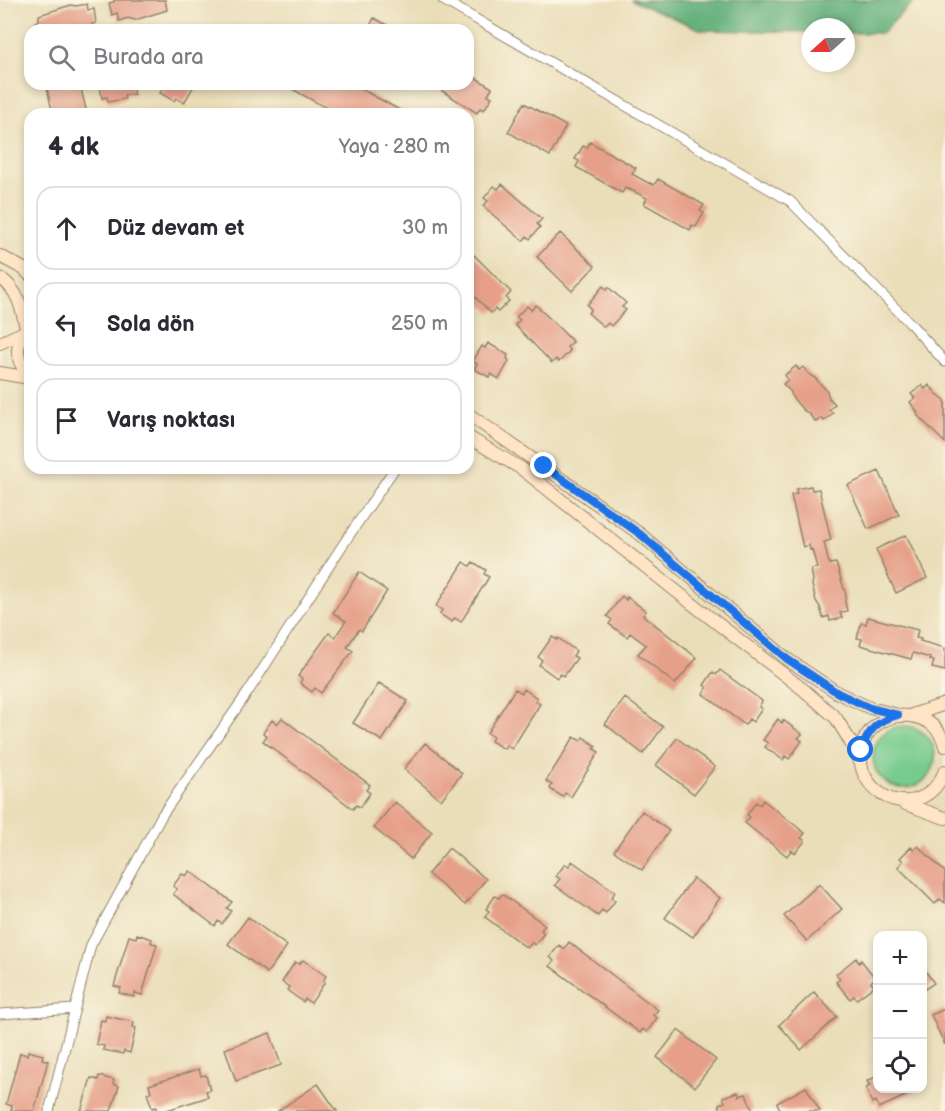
<!DOCTYPE html>
<html lang="tr">
<head>
<meta charset="utf-8">
<style>
  :root { --surface:#fff; --page:#f7f7f7; --text:#2b2b33; --muted:#7c7c81; --line:#e1e1e2 }
  body { margin:0; font-family:"Balsamiq Sans",sans-serif; background:var(--page); color:var(--text) }
  .controls { position:absolute; right:18px; bottom:18px; display:grid; overflow:hidden; border-radius:12px; box-shadow:0 3px 9px #0003 }
  .controls button { width:54px; height:54px; display:grid; place-items:center; padding:0; border:0; border-bottom:2px solid var(--line); background:var(--surface); color:var(--text); font:30px sans-serif }
  .compass { position:absolute; left:801px; top:18px; width:54px; height:54px; border-radius:50%; background:var(--surface); box-shadow:0 3px 9px #0003; rotate:249deg }
  .stop { position:absolute; width:18px; height:18px; margin:-14px; border:4px solid #1a73e8; border-radius:50%; background:#fff }
  .stop.end { background:#1a73e8; border-color:#fff; box-shadow:0 2px 6px #0008 }
  .list { margin:0; padding:0; list-style:none }
  h2 { display:flex; justify-content:space-between; align-items:center; height:78px; margin:0; padding:0 24px; font-size:26px }
  h2 small { font-size:20px; font-weight:400; color:var(--muted) }
  .list li { display:grid; grid-template-columns:39px 1fr auto; gap:18px; align-items:center; box-sizing:border-box; height:84px; margin:0 12px 12px; padding:0 12px; border:2px solid var(--line); border-radius:18px }
  .list b { display:block; font-size:22px; white-space:nowrap }
  .list em { font-size:20px; font-style:normal; color:var(--muted) }
  .icon { flex:none; width:33px; height:33px; fill:none; stroke:currentColor; stroke-width:2; stroke-linecap:round; stroke-linejoin:round }
  .map { position:relative; flex:none; width:945px; height:1111px; overflow:hidden }
  .search { position:absolute; background:var(--surface); box-shadow:0 3px 9px #0003; left:24px; top:24px; width:450px; height:66px; display:flex; align-items:center; gap:15px; box-sizing:border-box; padding:0 21px; border-radius:18px; color:var(--muted); font-size:22px }
  .panel { position:absolute; background:var(--surface); box-shadow:0 3px 9px #0003; left:24px; top:108px; width:450px; height:366px; border-radius:18px }
  .map>svg:first-child { display:block }
</style>
</head>
<body>
<div class="map">
<svg width="945" height="1111" viewBox="0 0 945 1111">
  <rect width="100%" height="100%" fill="#fcf5e5"/>
  <filter id="ink" filterUnits="userSpaceOnUse"><feTurbulence type="fractalNoise" baseFrequency=".0167" numOctaves="2"/><feDisplacementMap in="SourceGraphic" scale="12" xChannelSelector="R" yChannelSelector="G"/><feConvolveMatrix kernelMatrix="1 2 1 2 8 2 1 2 1" color-interpolation-filters="sRGB"/></filter>
  <filter id="wash" filterUnits="userSpaceOnUse"><feTurbulence type="fractalNoise" baseFrequency=".008" numOctaves="4" result="noise"/><feDisplacementMap in="SourceGraphic" scale="24" xChannelSelector="R" yChannelSelector="G"/><feGaussianBlur stdDeviation="1.35" result="paint"/><feColorMatrix in="noise" values="0 0 0 0 0 0 0 0 0 0 0 0 0 0 0 0 0 1.4 0 .05"/><feComposite in="paint" operator="in"/></filter>
  <g filter="url(#wash)">
    <rect width="100%" height="100%" fill="#eadeb9"/>
    <!-- green -->
    <path fill="#77cb8e" stroke="#597a56" stroke-width="1.5" d="M873 757a31 31 0 1 1 62 0a31 31 0 1 1-62 0Z"/>
    <!-- forest -->
    <path fill="#61af79" stroke="#4e6c4c" stroke-width="1.5" d="M631 0H915L882 33H846V27H810V32L702 30Z"/>
    <g id="blocks">
      <!-- building -->
      <path fill="#e6a089" d="M114 0H165L167 10 135 20 128 18 119 21 117 13 112 15 109 3 114 2Z
        M87 4 88 10 94 9 96 23 92 24 93 30H37L35 22 39 21V15L71 5 76 6Z
        M374 18 396 30H368Z
        M468 73 492 88 488 95 492 97 484 110 480 108 477 113 431 84H468Z
        M46 84H80L87 114H53Z
        M100 84H132L134 94 124 95 125 99 108 102 107 97 102 98Z
        M164 84H195L184 103 176 98 174 101 160 93Z
        M283 84H352L407 114H337Z
        M524 103 566 126 550 156 508 132Z
        M590 142 636 168 632 174 650 184V183L654 185 658 179 704 205 700 211 704 213 696 227 692 225 690 230 644 204 647 198 629 189V190L625 188 622 193 576 167 579 161 575 159 583 146 587 148Z
        M502 184 542 219 537 224 540 227 530 239 527 236 523 241 483 206 488 201 484 198 494 186 498 189Z
        M560 233 595 266 572 291 537 257Z
        M474 255 511 292 506 298 509 301 498 312 495 309 491 313 468 290V261Z
        M603 286 607 290 608 287 626 303 622 307 626 310 611 326 608 323 604 327 588 313 591 309 587 305Z
        M536 305 573 342 567 347 570 351 559 362 556 359 552 363 515 325 520 320 516 317 527 306 531 310Z
        M488 343 508 355 507 358 509 361 499 379 491 374 489 377 474 369 477 364 473 361 482 346 485 348Z
        M796 366 799 370 803 367 810 375 815 378 827 391 829 398 835 404 829 410 833 413 824 421 821 418 816 422 808 413 803 410 792 397 791 392 783 384 788 380 785 375Z
        M922 385 925 389 929 385 936 393 945 400V443L918 416 917 411 910 402 915 398 911 394Z
        M879 471 899 515 868 529 848 485Z
        M811 486 812 490 819 489 831 540 824 542 828 560 830 564 836 563 846 595 845 602 847 611 840 613 842 618 830 621 829 616 823 618 820 607 816 601 812 585 813 580 811 569 817 568 812 549 810 550 809 545 803 547 791 495 797 494 796 489Z
        M906 535 927 578 896 593 876 549Z
        M464 562 470 566 473 562 486 570 484 574 489 577 461 622 455 618 452 622 440 614 442 610 436 606Z
        M359 572 387 591 362 631 359 629 347 647 353 651 321 693 315 688 312 692 300 683 302 679 298 676 329 633 335 637 346 621 333 613Z
        M622 596 626 600 627 597 646 611 643 615 697 658 675 684 638 654 646 645 630 633 627 637 609 624 612 620 607 616Z
        M868 617 918 630 916 638 921 639 920 641 945 648V671L932 668 934 661 929 660 930 658 913 653 911 659 860 645 862 639 857 638 861 623 866 624Z
        M552 637 557 640 558 638 576 651 573 656 577 658 564 676 560 674 557 678 539 665 542 660 538 657Z
        M720 670 762 701 759 707 762 709 753 722 749 719 745 725 703 694 707 688 704 685 713 672 716 675Z
        M379 683 408 701 382 741 353 723Z
        M515 689 522 693 524 689 537 698 535 701 540 704 512 749 506 745 504 749 491 741 493 737 487 733Z
        M625 698 663 727 643 754 605 724Z
        M282 718 370 785 366 790 370 793 360 807 356 805 353 809 263 741 267 736 263 733 272 720 277 724Z
        M778 719 782 723 783 720 802 734 798 738 802 741 789 759 785 756 783 760 765 747 768 743 763 740Z
        M574 737 581 741 583 737 596 746 594 749 599 752 571 797 565 793 563 797 550 789 552 785 546 781Z
        M677 738 715 767 694 794 656 765Z
        M425 743 462 773 441 800 404 769Z
        M763 800 805 833 801 838 805 841 795 853 791 850 787 856 745 823 750 817 747 815 756 802 760 805Z
        M395 802 432 832 411 859 374 828Z
        M642 811 669 831 642 870 614 851Z
        M918 846 945 872V903L940 899 935 904 898 867 903 861 900 858 911 847 914 850Z
        M449 848 486 879 465 905 428 874Z
        M572 861 615 892 611 898 615 901 606 913 602 910 598 916 555 885 560 879 556 876 565 864 569 866Z
        M190 871 232 902 227 908 231 911 222 924 218 921 215 926 173 894 177 889 173 886 182 874 186 876Z
        M693 878 720 898 693 937 665 918Z
        M819 884 842 909 807 941 784 916Z
        M502 894 545 925 541 930 544 933 535 945 532 943 527 948 485 917 489 911 486 909 495 896 499 898Z
        M248 917 287 946 267 973 228 944Z
        M137 934 152 939 151 943 157 944 142 995 135 993 134 997 119 993 121 988 114 986 129 936 136 938Z
        M569 942 658 1010 653 1015 657 1018 647 1032 643 1029 640 1033 550 966 554 961 550 957 559 945 564 949Z
        M856 958 859 963 861 960 875 978 871 982 874 986 857 999 854 996 850 999 836 982 840 979 836 974Z
        M303 960 326 976 323 981 325 982 311 1003 305 999 303 1002 287 990 289 987 282 982 295 962 299 964Z
        M922 966 934 983 922 991Z
        M814 992 837 1017 801 1050 779 1025Z
        M945 1009V1045L931 1015Z
        M106 1016 134 1022 133 1027 136 1028 130 1053 124 1051 123 1054 103 1050 104 1046 96 1044 101 1020 105 1021Z
        M678 1030 716 1060 695 1087 657 1057Z
        M270 1033 281 1065 236 1081 225 1049Z
        M28 1051 43 1055 42 1059 48 1061 34 1111H11L12 1106 6 1104 20 1053 27 1055Z
        M199 1069 201 1076 206 1075 210 1090 206 1091 208 1097 164 1111H157L156 1107 152 1108 147 1093 151 1092 149 1085Z
        M99 1076 114 1080 113 1084 119 1086 111 1111H81L91 1078 98 1080Z
        M878 1076V1089H921L879 1108 876 1101 872 1103 866 1088 870 1086 867 1081Z
        M318 1084 337 1111H278Z
        M806 1087 820 1111H781L777 1103Z
        M738 1092 739 1096 746 1094 753 1111H721L719 1104 725 1102 723 1097Z"/>
    </g>
  </g>
  <g filter="url(#ink)">
    <use href="#blocks" fill-opacity="0" stroke="#92846c" stroke-width="1.5"/>
    <g fill="none" stroke-linecap="round" stroke-linejoin="round">
      <defs>
        <path id="street" d="M443 0 790 201 908 321 945 362
          M0 1014 75 1009
          M49 1111 91 945 162 815 248 692 342 546 395 468"/>
        <path id="secondary" d="M0 256 24 269 30 275
          M0 278C18 289 22 309 26 328
          M30 324C15 339 13 361 30 375
          M0 343 22 333
          M0 373 30 378
          M468 414 640 534 787 659 838 693 870 708 898 715
          M468 437 522 469 695 606 804 690 836 718 850 741 861 764
          M912 715 945 704
          M945 746C935 703 869 707 861 750 855 787 898 816 929 793 937 787 941 780 945 771
          M903 803 945 818"/>
      </defs>
      <!-- street casing -->
      <use href="#street" stroke="#92846c" stroke-width="11"/>
      <!-- secondary casing -->
      <use href="#secondary" stroke="#92846c" stroke-width="14"/>
      <!-- street -->
      <use href="#street" stroke="#fff" stroke-width="9"/>
      <!-- secondary -->
      <use href="#secondary" stroke="#ffe4c6" stroke-width="12"/>
    </g>
  </g>
  <g fill="none" stroke-linecap="round" stroke-linejoin="round" filter="url(#ink)">
    <!-- route -->
    <path stroke="#1a73e8" stroke-width="8" d="M544 466 640 534 787 659 838 693 870 708 898 715C877 721 869 729 861 750"/>
  </g>
</svg>
<div class="controls">
<button>+</button>
<button>−</button>
<button><svg class="icon" aria-label="locate" viewBox="0 0 24 24"><circle cx="12" cy="12" r="6"/><path d="M12 2v4M12 18v4M2 12h4M18 12h4"/></svg></button>
</div>
<svg class="compass" viewBox="-18 -18 36 36"><path d="M0-13l5 13h-10z" fill="#e53935"/><path d="M0 13l5-13h-10z" fill="#7c7c81"/></svg>
<div class="stop" style="left:861px;top:750px"></div>
<div class="stop end" style="left:544px;top:466px"></div>
<div class="search"><svg class="icon" aria-label="search" viewBox="0 0 24 24"><circle cx="10" cy="10" r="6"/><path d="M15 15l6 6"/></svg>Burada ara</div>
<section class="panel">
<h2>4 dk<small>Yaya · 280 m</small></h2>
<ul class="list">
<li><svg class="icon" aria-label="ahead" viewBox="0 0 24 24"><path d="M12 20V5M6 11l6-6 6 6"/></svg><div><b>Düz devam et</b></div><em>30 m</em></li>
<li><svg class="icon" aria-label="left" viewBox="0 0 24 24"><path d="M17 20v-9H6M10 6l-5 5 5 5"/></svg><div><b>Sola dön</b></div><em>250 m</em></li>
<li><svg class="icon" aria-label="arrive" viewBox="0 0 24 24"><path d="M6 21V4h12l-3 4 3 4H6"/></svg><div><b>Varış noktası</b></div></li>
</ul>
</section>
</div>
</body>
</html>
